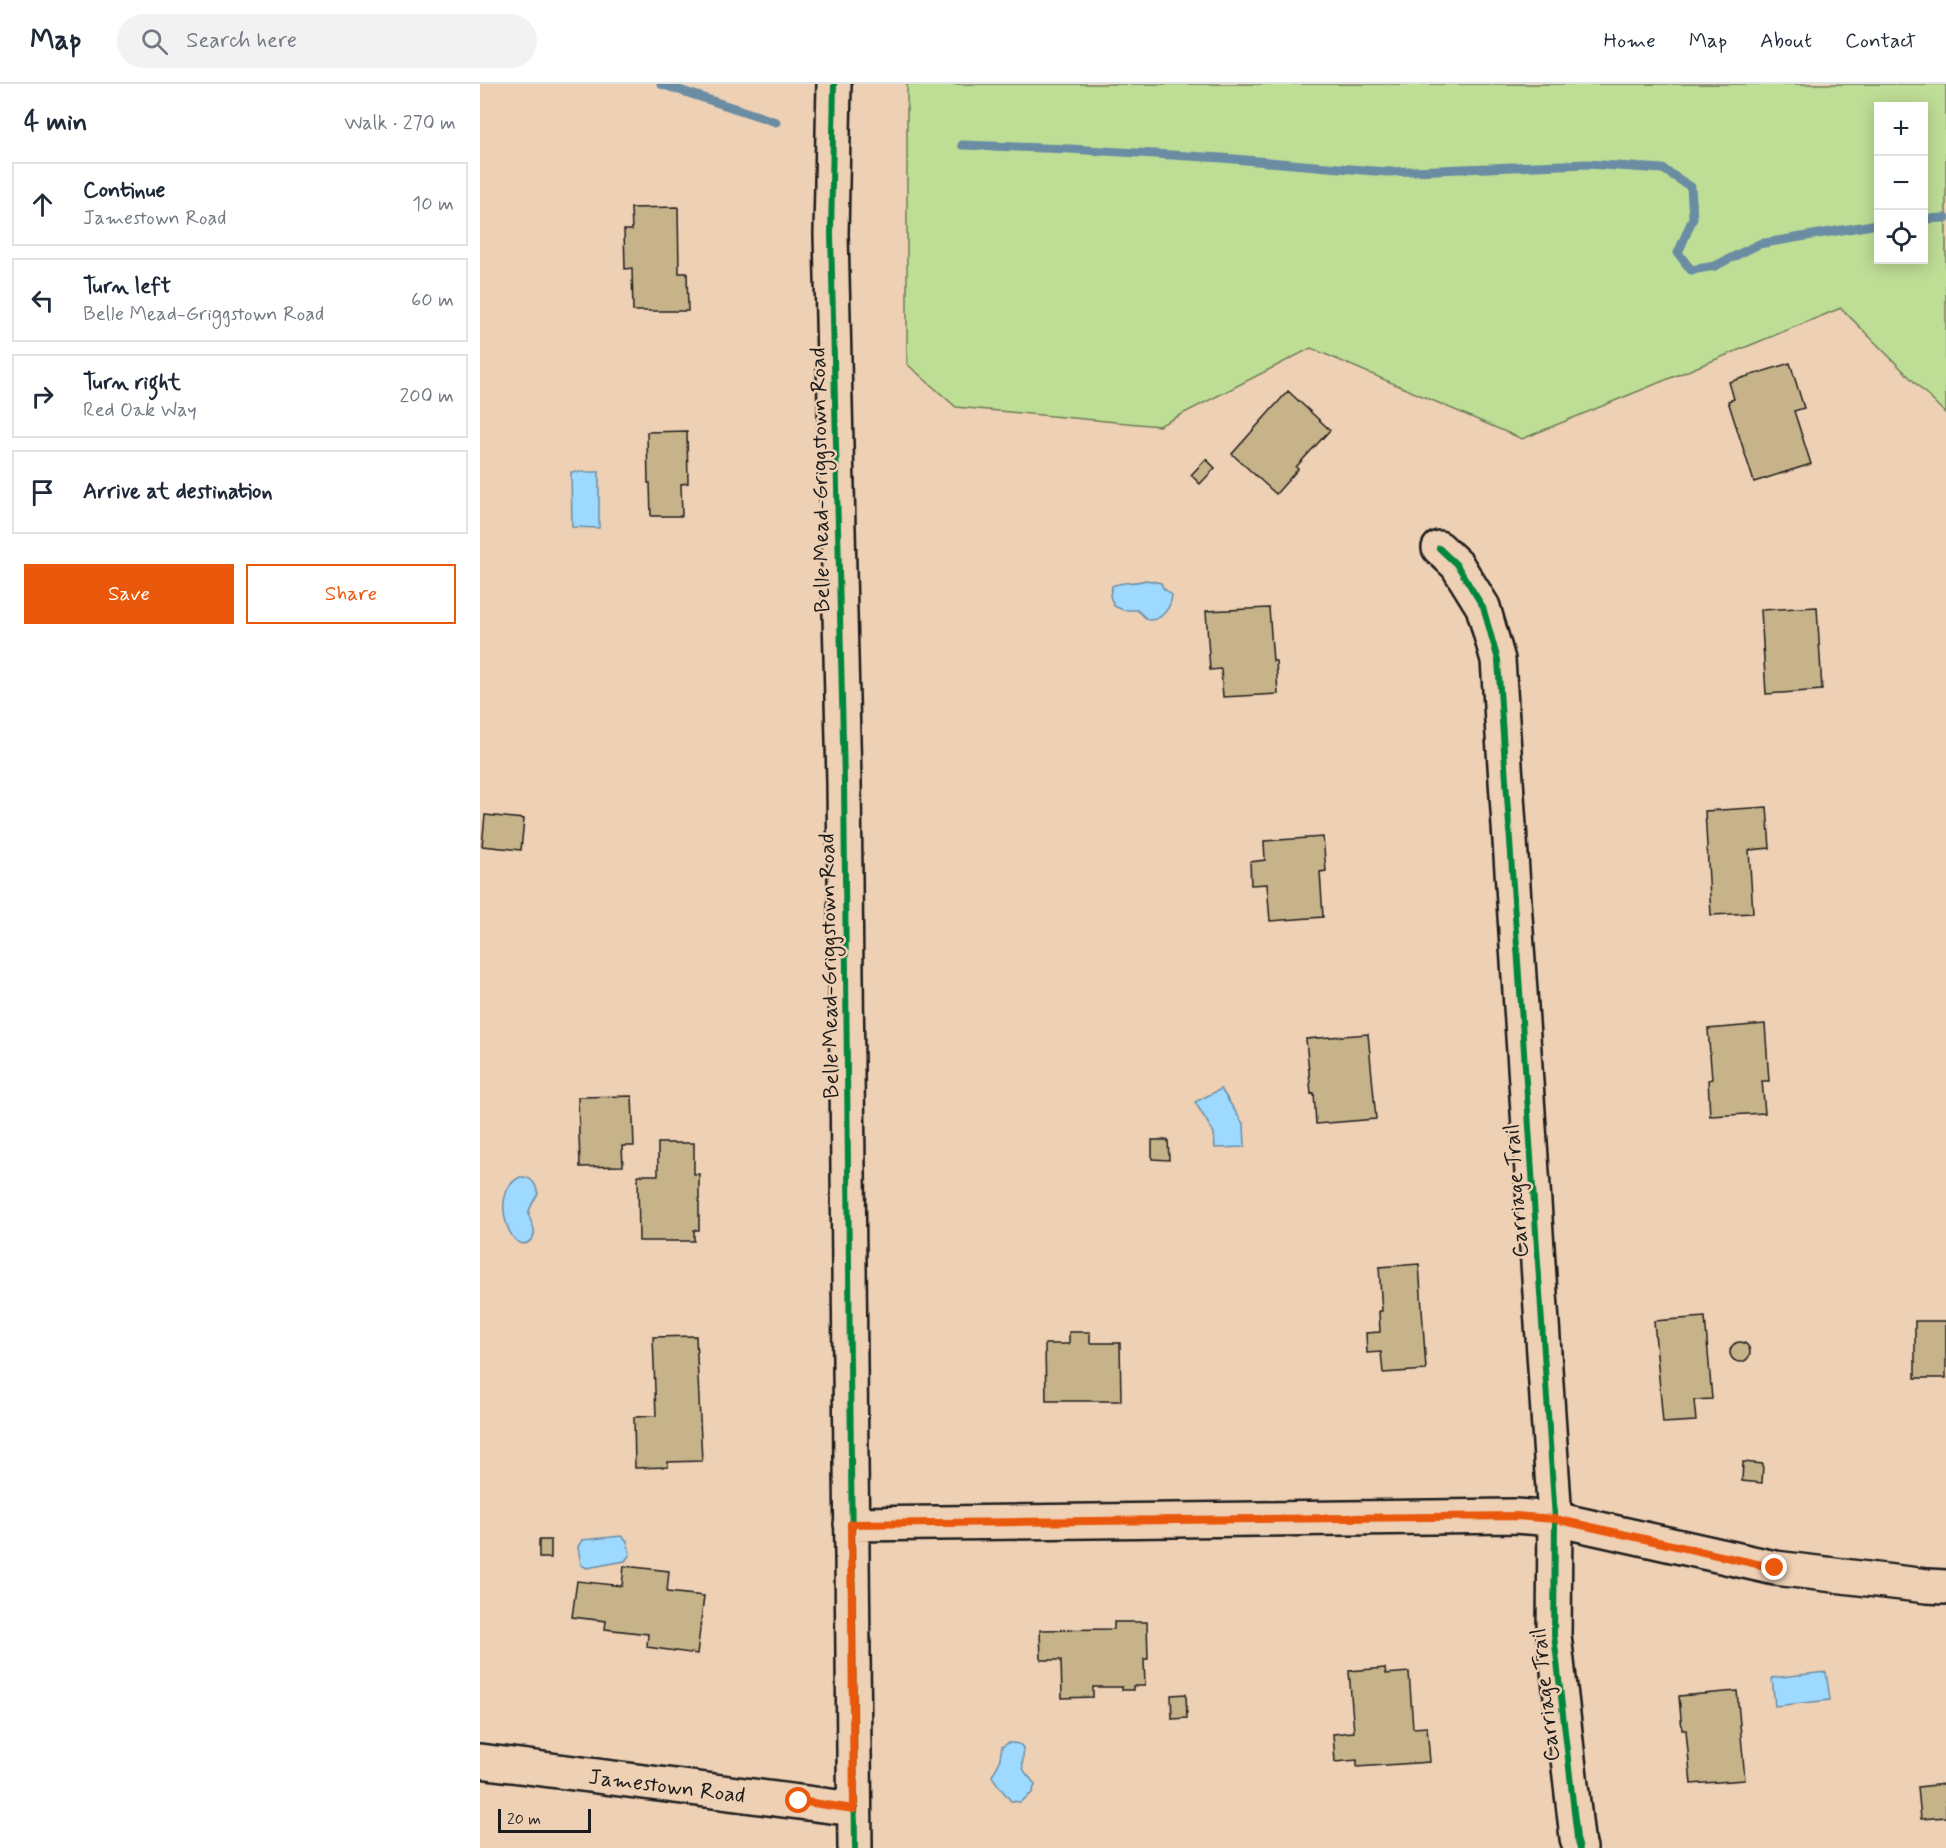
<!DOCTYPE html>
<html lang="en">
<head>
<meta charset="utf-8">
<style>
  :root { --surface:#fff; --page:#f2f2f3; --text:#1f2937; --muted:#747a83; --line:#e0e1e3; --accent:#ea580c }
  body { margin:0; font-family:Mynerve,sans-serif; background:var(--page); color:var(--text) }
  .controls { position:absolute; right:18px; top:18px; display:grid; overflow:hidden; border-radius:0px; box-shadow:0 3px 15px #0003 }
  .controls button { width:54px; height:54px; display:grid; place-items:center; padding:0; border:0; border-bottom:2px solid var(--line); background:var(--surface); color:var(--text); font:30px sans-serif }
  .scale { position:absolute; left:18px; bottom:15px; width:93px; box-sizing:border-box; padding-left:6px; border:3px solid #1c1c1c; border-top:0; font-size:16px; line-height:21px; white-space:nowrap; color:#1c1c1c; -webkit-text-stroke:4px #eed0b4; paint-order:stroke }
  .stop { position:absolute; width:18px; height:18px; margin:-14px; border:4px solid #ea580c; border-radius:50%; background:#fff }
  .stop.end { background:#ea580c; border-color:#fff; box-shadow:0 2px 6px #0008 }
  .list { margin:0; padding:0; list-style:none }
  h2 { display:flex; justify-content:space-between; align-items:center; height:78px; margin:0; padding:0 24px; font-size:26px }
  h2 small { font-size:20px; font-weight:400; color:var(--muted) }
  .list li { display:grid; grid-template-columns:39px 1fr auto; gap:18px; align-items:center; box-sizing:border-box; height:84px; margin:0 12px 12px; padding:0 12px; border:2px solid var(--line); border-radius:0px }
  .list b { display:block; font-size:22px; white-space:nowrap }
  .list p { margin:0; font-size:20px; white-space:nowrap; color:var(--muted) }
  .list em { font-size:20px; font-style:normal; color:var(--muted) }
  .actions { display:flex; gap:12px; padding:18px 24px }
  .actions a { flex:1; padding:14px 0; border:2px solid var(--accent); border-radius:0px; text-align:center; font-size:21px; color:var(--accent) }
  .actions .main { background:var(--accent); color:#fff }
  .icon { flex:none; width:33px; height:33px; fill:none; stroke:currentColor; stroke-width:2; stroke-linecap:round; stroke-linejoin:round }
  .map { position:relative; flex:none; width:1466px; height:1764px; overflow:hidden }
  header { display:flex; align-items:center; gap:36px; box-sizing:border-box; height:84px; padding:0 30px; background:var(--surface); border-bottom:2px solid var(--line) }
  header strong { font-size:28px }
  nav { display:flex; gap:33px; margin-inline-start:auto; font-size:21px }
  .search { width:420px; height:54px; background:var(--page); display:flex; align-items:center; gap:15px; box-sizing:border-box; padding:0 21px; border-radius:33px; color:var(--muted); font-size:22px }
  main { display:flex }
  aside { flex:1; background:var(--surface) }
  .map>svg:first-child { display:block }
</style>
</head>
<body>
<header>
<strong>Map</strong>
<div class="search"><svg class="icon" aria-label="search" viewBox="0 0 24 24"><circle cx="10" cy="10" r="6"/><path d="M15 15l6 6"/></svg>Search here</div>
<nav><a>Home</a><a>Map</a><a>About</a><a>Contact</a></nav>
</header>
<main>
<aside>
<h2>4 min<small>Walk · 270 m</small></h2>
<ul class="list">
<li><svg class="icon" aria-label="ahead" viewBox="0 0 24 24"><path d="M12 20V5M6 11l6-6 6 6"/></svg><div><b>Continue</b><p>Jamestown Road</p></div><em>10 m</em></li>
<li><svg class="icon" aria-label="left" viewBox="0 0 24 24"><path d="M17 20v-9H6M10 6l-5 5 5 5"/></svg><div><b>Turn left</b><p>Belle Mead-Griggstown Road</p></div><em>60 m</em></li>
<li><svg class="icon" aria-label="right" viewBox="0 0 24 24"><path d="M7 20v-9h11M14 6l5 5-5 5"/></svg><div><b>Turn right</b><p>Red Oak Way</p></div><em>200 m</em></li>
<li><svg class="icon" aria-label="arrive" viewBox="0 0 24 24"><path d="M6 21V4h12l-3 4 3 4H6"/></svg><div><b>Arrive at destination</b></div></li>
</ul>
<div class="actions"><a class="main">Save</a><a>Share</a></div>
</aside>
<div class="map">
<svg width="1466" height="1764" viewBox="0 0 1466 1764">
  <rect width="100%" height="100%" fill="#eed0b4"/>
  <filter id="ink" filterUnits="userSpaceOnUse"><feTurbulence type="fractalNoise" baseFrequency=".0167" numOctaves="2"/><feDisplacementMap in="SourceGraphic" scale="12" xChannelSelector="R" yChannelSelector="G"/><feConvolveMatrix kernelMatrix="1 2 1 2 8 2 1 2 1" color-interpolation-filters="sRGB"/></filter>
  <g filter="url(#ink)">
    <!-- green -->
    <path fill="#bedd95" stroke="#6d7c58" stroke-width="1.5" fill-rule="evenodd" d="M427 0H1466V330L1361 224 1042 355 831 264 679 342 476 323 427 280ZM1398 22H1444V176H1398Z"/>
    <!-- water -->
    <path fill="#9ed9ff" stroke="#6a8da4" stroke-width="1.5" d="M91 388H119V444L92 443Z
      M666 496 681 499 683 504 692 511C691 524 681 537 668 536L657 526H643L634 522 630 512 632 502C644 497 655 500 666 496Z
      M741 1005 764 1041 765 1063 735 1064 734 1049 715 1018Z
      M40 1093C51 1092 56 1099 58 1110 55 1115 51 1121 49 1127 47 1136 58 1144 53 1153 35 1182 5 1110 40 1093Z
      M142 1452 147 1457 150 1470 145 1477 107 1484 101 1481 98 1463 102 1456Z
      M1346 1588 1350 1616 1295 1622 1292 1594Z
      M528 1659C552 1658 540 1671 543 1684 545 1690 552 1695 555 1701L552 1709 540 1718 531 1717C524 1708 517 1701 512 1692L519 1679 522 1663Z"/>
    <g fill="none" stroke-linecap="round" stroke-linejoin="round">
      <!-- stream -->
      <path stroke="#6a8da4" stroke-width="9" d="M181 0 296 38
        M482 61 590 65 742 74 906 88 1107 80 1183 85 1211 103 1213 134 1198 169 1211 186 1235 182 1279 160 1398 140
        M1444 135 1466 134"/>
    </g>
    <!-- building -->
    <path fill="#c7b38a" stroke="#1c1c1c" stroke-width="1.5" d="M198 123 199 189H207L208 227H153L152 184 145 185 144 146H152L151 124Z
      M1310 279 1324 324 1314 327 1331 380 1274 398 1248 317 1254 315 1249 298Z
      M808 307 850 346 816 383 818 385 796 410 752 370Z
      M207 347 208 399 201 400 202 432H171L170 399H168L167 348Z
      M726 375 735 384 720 400 711 391Z
      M1337 523 1342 606 1286 610 1281 526Z
      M789 524 793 577H796L798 610 743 613 741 585 730 586 726 527Z
      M1287 723 1290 764 1269 766 1273 829 1231 831 1225 727Z
      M5 731 44 735 41 766 2 762Z
      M843 753 846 787 840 788 843 833 790 837 787 800 771 801 770 778 785 776 784 757Z
      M1285 940 1289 997H1282L1285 1029 1230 1032 1228 996 1232 995 1228 945Z
      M888 950 896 1035 836 1040 834 1009 831 1010 826 955Z
      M152 1012 154 1062H142L143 1082 100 1083 98 1013Z
      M672 1056H688L689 1076 672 1075Z
      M178 1059H214V1090H219V1146H214V1157H159L158 1091H178Z
      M939 1180 946 1286 903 1289 901 1268 887 1269 886 1249 900 1248 899 1227H902L899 1183Z
      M1225 1233 1232 1315 1214 1316 1216 1337 1183 1339 1174 1237Z
      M1435 1237H1466V1294H1435Z
      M589 1248H610V1259H640L641 1317H566L565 1260H589Z
      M216 1252 222 1377 188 1378V1383L155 1384 154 1333 176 1332 173 1253Z
      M1250 1268a10 10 0 1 1 20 0a10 10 0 1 1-20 0Z
      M1263 1378 1283 1380 1282 1399 1262 1397Z
      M59 1456H71V1474H59Z
      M144 1482 189 1487 187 1508 224 1512 217 1570 167 1563 168 1550 125 1545 126 1537 92 1533 97 1497 142 1502Z
      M634 1538H667L668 1575H664L665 1602H653V1606H642V1603H613V1613L582 1614 581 1576H561L560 1546 634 1545Z
      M905 1584 906 1590 929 1588 933 1644 947 1643 950 1678 877 1683V1676L855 1678 853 1650 874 1648 869 1587Z
      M1257 1607 1265 1696 1211 1700 1206 1646H1202L1199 1612Z
      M706 1610 707 1634 692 1635 691 1611Z
      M1464 1686H1466V1733L1441 1735 1438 1703 1465 1700Z"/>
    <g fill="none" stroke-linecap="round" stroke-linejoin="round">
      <defs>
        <path id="minor" d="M354 0 351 150 364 698 375 1764
          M959 464 977 481 1003 523 1018 576 1075 1435 1074 1551 1097 1754 1100 1764
          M371 1440 1035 1432 1075 1435 1295 1484 1447 1502 1466 1503
          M0 1677 374 1725"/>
      </defs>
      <!-- minor casing -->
      <use href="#minor" stroke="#1c1c1c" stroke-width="38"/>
      <!-- minor -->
      <use href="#minor" stroke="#eed0b4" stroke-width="33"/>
      <defs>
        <path id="cycleway" d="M354 0 351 150 364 698 375 1764
          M959 464 977 481 1003 523 1018 576 1075 1435 1074 1551 1097 1754 1100 1764"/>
      </defs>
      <!-- cycleway casing -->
      <use href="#cycleway" stroke="#eed0b4" stroke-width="10"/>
      <!-- cycleway -->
      <use href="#cycleway" stroke="#00873e" stroke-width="6"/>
    </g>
  </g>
  <g fill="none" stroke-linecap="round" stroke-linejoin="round" filter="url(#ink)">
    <!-- route -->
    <path stroke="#ea580c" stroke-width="8" d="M319 1717 374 1725 371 1440 1035 1432 1075 1435 1295 1484"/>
  </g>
  <g text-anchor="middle" stroke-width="5" stroke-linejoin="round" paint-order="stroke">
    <!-- street labels -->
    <g font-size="22" fill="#1c1c1c" stroke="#eed0b4">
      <text transform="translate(339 396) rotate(-91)" y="8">Belle Mead-Griggstown Road</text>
      <text transform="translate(348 882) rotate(-91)" y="8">Belle Mead-Griggstown Road</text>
      <text transform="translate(1035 1107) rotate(-94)" y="8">Carriage Trail</text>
      <text transform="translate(1064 1611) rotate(-96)" y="8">Carriage Trail</text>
      <text transform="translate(187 1701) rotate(7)" y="8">Jamestown Road</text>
    </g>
  </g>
</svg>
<div class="controls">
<button>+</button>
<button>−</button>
<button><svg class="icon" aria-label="locate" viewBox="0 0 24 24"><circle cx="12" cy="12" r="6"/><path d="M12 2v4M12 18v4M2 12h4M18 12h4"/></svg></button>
</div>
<div class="scale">20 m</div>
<div class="stop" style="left:319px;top:1717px"></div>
<div class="stop end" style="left:1295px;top:1484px"></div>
</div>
</main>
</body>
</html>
